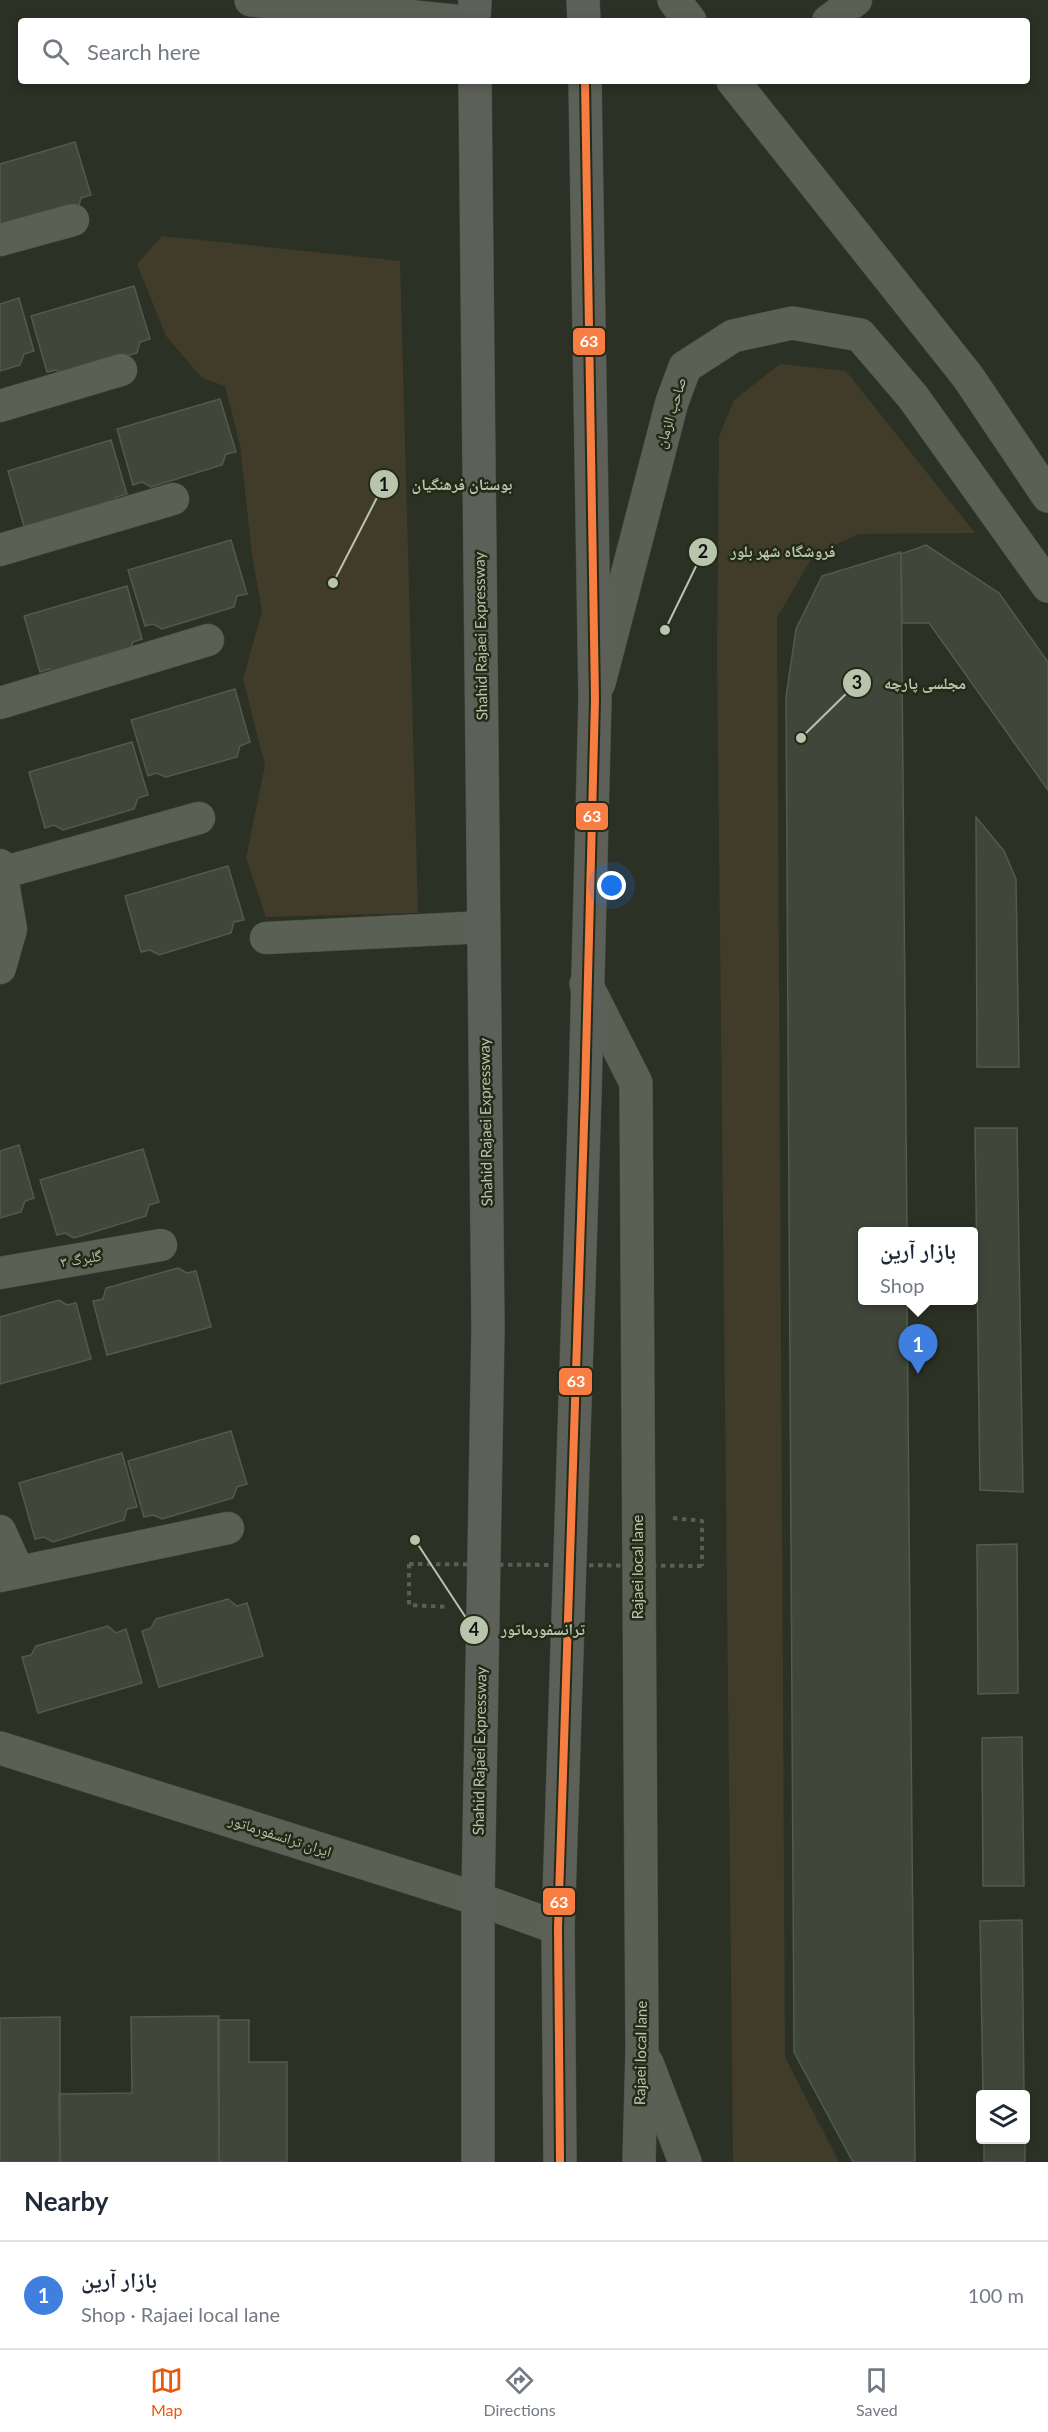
<!DOCTYPE html>
<html lang="en">
<head>
<meta charset="utf-8">
<style>
  :root { --surface:#fff; --page:#f2f2f3; --text:#1f2937; --muted:#747a83; --line:#e0e1e3; --accent:#ea580c }
  body { margin:0; font-family:Lato,"Noto Naskh Arabic",sans-serif; background:var(--page); color:var(--text) }
  .controls { position:absolute; right:18px; bottom:18px; display:grid; overflow:hidden; border-radius:6px; box-shadow:0 3px 9px #0003 }
  .controls button { width:54px; height:54px; display:grid; place-items:center; padding:0; border:0; border-bottom:2px solid var(--line); background:var(--surface); color:var(--text); font:30px sans-serif }
  .you { position:absolute; left:612px; top:886px; width:21px; height:21px; margin:-15px; border:4px solid #fff; border-radius:50%; background:#1a73e8; box-shadow:0 0 0 9px #1a73e833 }
  .badge { display:grid; place-items:center; width:39px; height:39px; border-radius:50%; background:var(--accent); color:#fff; font-size:20px; font-weight:700 }
  .pin { position:absolute; translate:-50% -50px; filter:drop-shadow(0 2px 3px #0008) }
  .pin::after { content:''; position:absolute; top:32px; width:21px; height:18px; background:inherit; clip-path:polygon(0 0,100% 0,50% 100%) }
  .popup { position:absolute; left:858px; top:1227px; width:120px; height:78px; box-sizing:border-box; display:grid; place-content:center; border-radius:6px; background:var(--surface); filter:drop-shadow(0 2px 4px #0005); font-size:20px; white-space:nowrap; color:var(--muted) }
  .popup b { font-size:22px; color:var(--text) }
  .popup::after { content:''; position:absolute; left:50%; top:100%; margin-left:-12px; border:12px solid transparent; border-top-color:var(--surface) }
  .list { margin:0; padding:0; list-style:none }
  h2 { display:flex; justify-content:space-between; align-items:center; height:78px; margin:0; padding:0 24px; font-size:26px }
  h2 small { font-size:20px; font-weight:400; color:var(--muted) }
  .list li { display:grid; grid-template-columns:39px 1fr auto; gap:18px; align-items:center; box-sizing:border-box; height:108px; padding:0 24px; border-top:2px solid var(--line) }
  .list b { display:block; font-size:22px; white-space:nowrap }
  .list p { margin:0; font-size:20px; white-space:nowrap; color:var(--muted) }
  .list em { font-size:20px; font-style:normal; color:var(--muted) }
  .icon { flex:none; width:33px; height:33px; fill:none; stroke:currentColor; stroke-width:2; stroke-linecap:round; stroke-linejoin:round }
  .map { position:relative; flex:none; width:1048px; height:2162px; overflow:hidden }
  .search { position:absolute; background:var(--surface); box-shadow:0 3px 9px #0003; left:18px; right:18px; top:18px; height:66px; display:flex; align-items:center; gap:15px; box-sizing:border-box; padding:0 21px; border-radius:6px; color:var(--muted); font-size:22px }
  .sheet { height:186px; background:var(--surface) }
  nav { display:flex; justify-content:space-around; align-items:center; box-sizing:border-box; height:84px; border-top:2px solid var(--line); background:var(--surface); font-size:16px; color:var(--muted) }
  nav a { display:grid; justify-items:center; gap:3px }
  nav .on { color:var(--accent) }
  .map>svg:first-child { display:block }
</style>
</head>
<body>
<div class="map">
<svg width="1048" height="2162" viewBox="0 0 1048 2162">
  <rect width="100%" height="100%" fill="#2b3124"/>
  <!-- green -->
  <path fill="#413c29" d="M162 236 400 261 418 913 266 917 246 858 265 765 243 679 262 611 252 555 240 445 225 386 202 378 166 336 137 264Z
    M780 364 846 371 975 533 859 534 814 554 777 618 785 2057 839 2162H733L717 655 719 436 734 400Z"/>
  <!-- building -->
  <path fill="#40473a" stroke="#535a4c" stroke-width="1.5" d="M75 142 91 195 81 198 78 209 0 227V164Z
    M134 286 150 339 140 342 137 353 65 374 56 370 47 372 31 316Z
    M19 298 34 351 24 354 20 365 0 371V304Z
    M220 399 236 452 226 454 222 465 151 487 142 482 133 485 117 429Z
    M111 440 127 494 116 497 114 507 24 526 8 471Z
    M231 540 247 594 237 596 234 607 162 629 153 624 145 626 128 570Z
    M926 545 999 593 1048 662V790L929 623H902L901 554Z
    M901 552 907 1232H862V1300H907L915 2162H853L794 2052 786 697 796 629 822 576Z
    M127 586 142 639 133 642 129 653 58 674 49 669 40 672 24 616Z
    M235 689 250 742 240 746 237 757 166 777 156 773 148 776 131 720Z
    M132 742 148 795 138 798 134 809 63 830 54 825 45 828 29 772Z
    M976 817 1004 851 1016 879 1019 1067H977Z
    M228 866 244 920 234 922 231 933 159 955 150 950 141 952 125 896Z
    M975 1128H1017L1023 1492 980 1490Z
    M19 1145 34 1198 25 1201 21 1212 0 1218V1151Z
    M143 1149 159 1202 149 1205 146 1216 74 1238 65 1233 57 1235 40 1180Z
    M178 1268 187 1273 196 1271 211 1327 107 1355 93 1301 103 1299 106 1288Z
    M59 1300 67 1305 76 1303 91 1359 0 1384V1317Z
    M231 1431 247 1484 237 1487 233 1498 162 1519 153 1515 144 1517 128 1461Z
    M122 1453 137 1507 127 1509 124 1520 53 1542 44 1537 35 1539 19 1483Z
    M1017 1544 1018 1693 978 1694 977 1545Z
    M228 1599 237 1606 247 1603 263 1656 159 1687 142 1631 151 1628 156 1619Z
    M108 1626 116 1633 126 1629 142 1683 38 1713 22 1657 31 1655 36 1646Z
    M1022 1737 1024 1886H983L982 1738Z
    M1022 1920 1024 2094H983L980 1921Z
    M219 2016V2162H60L59 2094 132 2093 131 2017Z
    M60 2017V2162H0V2018Z
    M218 2020H249V2062H287V2162H219Z
    M984 2140H1025V2162H984Z"/>
  <g fill="none" stroke-linecap="round" stroke-linejoin="round">
    <defs>
      <path id="minor" d="M828 21 856 0
        M0 240 73 220
        M0 406 121 370
        M0 550 173 499
        M0 703 208 640
        M0 865 11 929 0 968
        M1 873 199 818
        M266 938 484 927
        M0 1273 161 1245
        M0 1531 18 1571
        M0 1576 228 1528"/>
      <path id="tertiary" d="M251 0 454 21
        M674 0 690 21
        M733 81 968 377 1048 496
        M599 683 672 402 685 367 733 336 792 323 860 335 913 397 1048 586
        M586 984 636 1083 642 2050 639 2162
        M0 1748 478 1899 558 1928
        M647 2063 685 2162"/>
      <path id="trunk" d="M583 0 584 21
        M474 21 475 0
        M475 81 488 1329 478 1899V2162
        M560 2162 558 1928 585 1094 595 699 585 81"/>
    </defs>
    <!-- minor casing -->
    <use href="#minor" stroke="#474c42" stroke-width="33"/>
    <!-- tertiary casing -->
    <use href="#tertiary" stroke="#474c42" stroke-width="34"/>
    <!-- trunk casing -->
    <use href="#trunk" stroke="#474d41" stroke-width="34"/>
    <!-- path -->
    <path stroke="#5a5e54" stroke-width="4" stroke-dasharray="4.5 4.5" stroke-linecap="butt" d="M673 1518 702 1521V1566
      M409 1564V1605L448 1607"/>
    <!-- minor -->
    <use href="#minor" stroke="#5a6054" stroke-width="32"/>
    <!-- tertiary -->
    <use href="#tertiary" stroke="#5a6054" stroke-width="33"/>
    <!-- trunk -->
    <use href="#trunk" stroke="#5c6058" stroke-width="33"/>
    <!-- path-bridge -->
    <path stroke="#5a5e54" stroke-width="4" stroke-dasharray="4.5 4.5" stroke-linecap="butt" d="M409 1564 702 1566"/>
    <defs>
      <path id="bus-1" d="M560 2162 558 1928 585 1094 595 699 585 81"/>
    </defs>
    <!-- bus-1 casing -->
    <use href="#bus-1" stroke="#232b18" stroke-width="12"/>
    <!-- bus-1 -->
    <use href="#bus-1" stroke="#f77d43" stroke-width="8"/>
  </g>
  <g text-anchor="middle" stroke-width="5" stroke-linejoin="round" paint-order="stroke">
    <!-- street labels -->
    <g font-size="15" fill="#b9c4ad" stroke="#232b18">
      <text transform="translate(671 413) rotate(-73)" y="5">صاحب الزمان</text>
      <text transform="translate(481 636) rotate(-91)" y="5">Shahid Rajaei Expressway</text>
      <text transform="translate(486 1122) rotate(-91)" y="5">Shahid Rajaei Expressway</text>
      <text transform="translate(81 1259) rotate(-10)" y="5">گلبرگ ۳</text>
      <text transform="translate(638 1567) rotate(-90)" y="5">Rajaei local lane</text>
      <text transform="translate(480 1751) rotate(-89)" y="5">Shahid Rajaei Expressway</text>
      <text transform="translate(280 1836) rotate(18)" y="5">ایران ترانسفورماتور</text>
      <text transform="translate(641 2053) rotate(-89)" y="5">Rajaei local lane</text>
    </g>
  </g>
  <!-- callouts -->
  <path fill="none" stroke="#b9c4ad" stroke-width="2" d="M333 583L384 484M665 630L703 552M801 738L857 683M415 1540L474 1630"/>
  <g fill="#b9c4ad" stroke="#232b18" stroke-width="2">
    <circle cx="333" cy="583" r="6"/>
    <circle cx="665" cy="630" r="6"/>
    <circle cx="801" cy="738" r="6"/>
    <circle cx="415" cy="1540" r="6"/>
    <circle cx="384" cy="484" r="15"/>
    <circle cx="703" cy="552" r="15"/>
    <circle cx="857" cy="683" r="15"/>
    <circle cx="474" cy="1630" r="15"/>
  </g>
  <g font-size="18" text-anchor="middle" font-weight="bold" fill="#111">
    <text x="384" y="491">1</text>
    <text x="703" y="558">2</text>
    <text x="857" y="689">3</text>
    <text x="474" y="1636">4</text>
  </g>
  <g font-size="16" text-anchor="middle" font-weight="bold" fill="#b9c4ad" stroke="#232b18" stroke-width="5" stroke-linejoin="round" paint-order="stroke">
    <text x="462" y="490">بوستان فرهنگیان</text>
    <text x="783" y="557">فروشگاه شهر بلور</text>
    <text x="925" y="689">مجلسی پارچه</text>
    <text x="543" y="1635">ترانسفورماتور</text>
  </g>
  <g stroke="#232b18" stroke-width="2">
    <rect x="572" y="327" width="34" height="29" rx="6" fill="#f77d43"/>
    <rect x="575" y="802" width="34" height="29" rx="6" fill="#f77d43"/>
    <rect x="558" y="1367" width="35" height="29" rx="6" fill="#f77d43"/>
    <rect x="542" y="1887" width="34" height="29" rx="6" fill="#f77d43"/>
  </g>
  <g font-size="16" text-anchor="middle" font-weight="bold" fill="#fff">
    <text x="589" y="347">63</text>
    <text x="592" y="822">63</text>
    <text x="576" y="1387">63</text>
    <text x="559" y="1908">63</text>
  </g>
</svg>
<div class="controls">
<button><svg class="icon" aria-label="layers" viewBox="0 0 24 24"><path d="M12 4l9 5-9 5-9-5zM3 14l9 5 9-5"/></svg></button>
</div>
<div class="you"></div>
<div class="pin badge" style="left:918px;top:1374px;background:#3f7fe0">1</div>
<div class="popup"><b>بازار آرین</b>Shop</div>
<div class="search"><svg class="icon" aria-label="search" viewBox="0 0 24 24"><circle cx="10" cy="10" r="6"/><path d="M15 15l6 6"/></svg>Search here</div>
</div>
<section class="sheet">
<h2>Nearby<small></small></h2>
<ul class="list">
<li><span class="badge" style="background:#3f7fe0">1</span><div><b>بازار آرین</b><p>Shop · Rajaei local lane</p></div><em>100 m</em></li>
</ul>
</section>
<nav>
<a class="on"><svg class="icon" aria-label="map" viewBox="0 0 24 24"><path d="M3 6l6-2 6 2 6-2v14l-6 2-6-2-6 2zM9 4v14M15 6v14"/></svg>Map</a>
<a><svg class="icon" aria-label="directions" viewBox="0 0 24 24"><path d="M12 3l9 9-9 9-9-9zM9 14v-3h6M13 9l2 2-2 2"/></svg>Directions</a>
<a><svg class="icon" aria-label="saved" viewBox="0 0 24 24"><path d="M7 4h10v16l-5-4-5 4z"/></svg>Saved</a>
</nav>
</body>
</html>
